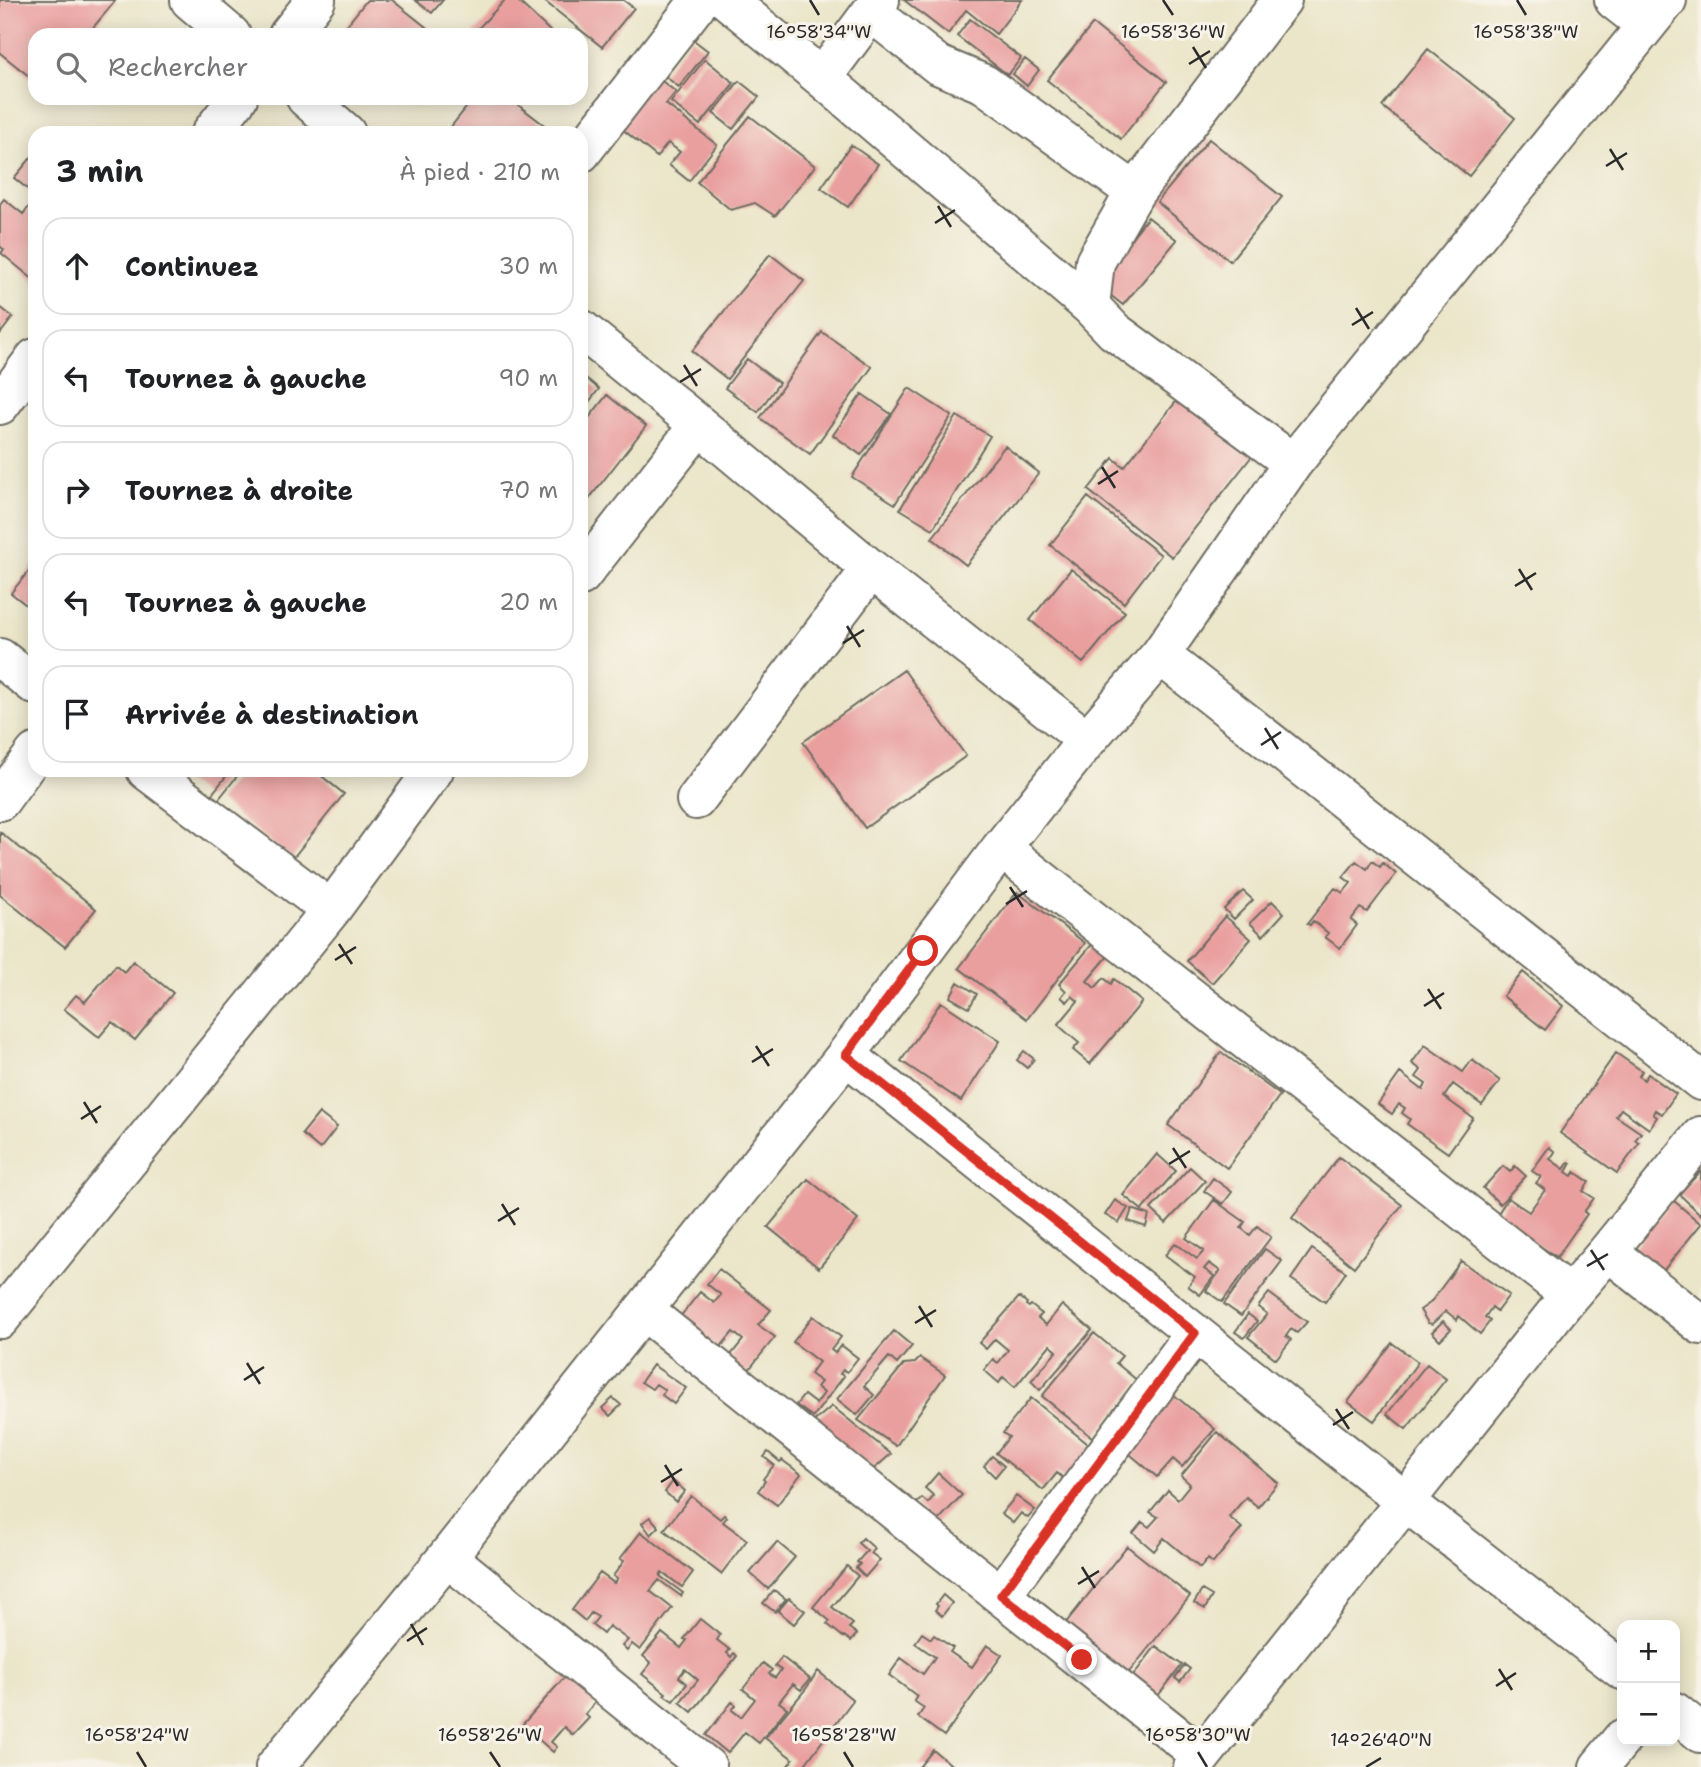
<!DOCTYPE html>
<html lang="fr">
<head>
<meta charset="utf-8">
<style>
  :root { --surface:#fff; --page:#f2f2f2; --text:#202124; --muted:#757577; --line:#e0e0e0 }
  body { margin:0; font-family:"Shantell Sans",sans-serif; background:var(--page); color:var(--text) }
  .controls { position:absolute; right:21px; bottom:21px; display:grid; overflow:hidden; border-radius:14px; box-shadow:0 4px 18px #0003 }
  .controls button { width:63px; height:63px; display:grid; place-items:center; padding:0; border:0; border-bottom:2px solid var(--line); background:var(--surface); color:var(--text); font:35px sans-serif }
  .stop { position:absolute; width:21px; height:21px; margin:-16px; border:5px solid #d93025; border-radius:50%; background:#fff }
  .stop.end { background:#d93025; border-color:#fff; box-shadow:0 2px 7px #0008 }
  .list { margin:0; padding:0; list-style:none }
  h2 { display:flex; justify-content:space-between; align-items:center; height:91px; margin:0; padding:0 28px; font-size:30px }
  h2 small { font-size:23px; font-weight:400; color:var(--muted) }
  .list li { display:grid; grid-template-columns:46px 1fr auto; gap:21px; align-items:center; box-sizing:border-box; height:98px; margin:0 14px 14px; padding:0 14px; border:2px solid var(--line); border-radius:21px }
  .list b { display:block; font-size:26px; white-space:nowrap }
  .list em { font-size:23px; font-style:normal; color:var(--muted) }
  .icon { flex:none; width:38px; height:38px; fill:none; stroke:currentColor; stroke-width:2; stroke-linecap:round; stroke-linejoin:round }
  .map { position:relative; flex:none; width:1701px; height:1767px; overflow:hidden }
  .search { position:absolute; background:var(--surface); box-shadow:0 4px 18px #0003; left:28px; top:28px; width:560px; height:77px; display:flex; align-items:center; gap:18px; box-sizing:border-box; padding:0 24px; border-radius:21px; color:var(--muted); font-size:26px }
  .panel { position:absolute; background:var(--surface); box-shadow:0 4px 18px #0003; left:28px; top:126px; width:560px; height:651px; border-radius:21px }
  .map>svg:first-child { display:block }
</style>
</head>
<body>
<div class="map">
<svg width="1701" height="1767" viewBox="0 0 1701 1767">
  <rect width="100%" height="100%" fill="#f7f3e8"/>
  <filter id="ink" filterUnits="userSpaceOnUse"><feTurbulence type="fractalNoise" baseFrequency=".0143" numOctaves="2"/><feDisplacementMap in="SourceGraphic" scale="14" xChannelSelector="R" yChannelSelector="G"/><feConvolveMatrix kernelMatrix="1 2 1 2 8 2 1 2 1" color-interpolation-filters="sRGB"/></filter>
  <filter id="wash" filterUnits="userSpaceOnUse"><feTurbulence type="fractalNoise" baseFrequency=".00686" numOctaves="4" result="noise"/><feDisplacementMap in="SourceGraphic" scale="28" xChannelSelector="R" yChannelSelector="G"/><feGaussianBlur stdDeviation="1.57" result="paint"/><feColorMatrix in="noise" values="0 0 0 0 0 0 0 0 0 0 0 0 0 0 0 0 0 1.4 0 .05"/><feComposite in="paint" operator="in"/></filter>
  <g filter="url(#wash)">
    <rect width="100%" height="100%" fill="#ebe5c9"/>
    <g id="blocks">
      <!-- building -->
      <path fill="#e99f9e" d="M0 0H116L87 35H35V81L0 53Z
        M367 0H392L431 31 428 35H339Z
        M415 0H443L432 13Z
        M505 0H517L551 32 548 35H472Z
        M543 0H623L634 8 602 47Z
        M904 0H1022L996 34 966 10 948 34Z
        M970 19 1021 58 1008 75 957 36Z
        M1093 24 1166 82 1121 139 1047 80Z
        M691 38 708 51 679 87 662 74Z
        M1428 49 1515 118 1469 176 1382 106Z
        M705 59 734 83 700 125 671 102Z
        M1025 59 1039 70 1027 86 1013 74Z
        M654 75 676 92 666 104 717 145 689 181 669 165 680 152 668 143 657 157 616 124Z
        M739 81 759 97 733 129 713 113Z
        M474 98H509L548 128 544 133H446Z
        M750 116 815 166 775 216 755 203 731 210 697 182Z
        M1209 139 1282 197 1230 261 1157 202Z
        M851 145 878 164 848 207 821 188Z
        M35 153V195L14 178Z
        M4 199 23 214 32 203 35 206V281L1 253 4 250 0 246V204Z
        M1148 217 1177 240 1123 305 1095 283Z
        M770 254 804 281 727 379 692 351Z
        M0 307 13 317 0 334Z
        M822 332 872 367 810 454 760 418Z
        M747 359 779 383 758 412 725 388Z
        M581 374 599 389 581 412Z
        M909 388 952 416 895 504 852 477Z
        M862 394 891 414 861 455 833 435Z
        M607 395 646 426 581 509V428Z
        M1179 398 1252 456 1172 557 1088 490 1113 458 1124 467Z
        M957 416 990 436 933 529 900 509Z
        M1005 446 1039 473 966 565 932 538Z
        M1088 497 1161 555 1124 603 1050 545Z
        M35 563V612L11 593Z
        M1071 569 1125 612 1083 663 1030 620Z
        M904 670 966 756 865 828 803 742Z
        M172 770H231L208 799Z
        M242 770H314L344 794 292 859 218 800Z
        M0 832 96 909 65 947 0 895Z
        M1356 861 1367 869 1372 861 1380 867 1383 863 1396 874 1367 912 1360 908 1351 920 1357 925 1340 948 1325 937 1328 933 1313 921 1310 925 1307 924 1335 888 1343 893 1351 883 1343 877Z
        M1243 891 1253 900 1234 919 1224 909Z
        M1017 892 1085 943 1027 1019 959 968Z
        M1272 901 1284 913 1263 936 1250 923Z
        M1225 916 1251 939 1212 983 1187 961Z
        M1094 942 1109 955 1087 981 1095 988 1104 978 1111 984 1114 979 1142 1002 1090 1064 1073 1050 1079 1043 1058 1025 1078 1001 1072 996 1067 1002 1061 997 1066 991 1059 984Z
        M133 961 173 993 135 1040 112 1022 99 1037 64 1009 76 995 85 1002 116 965 124 972Z
        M1523 972 1563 1006 1545 1030 1503 996Z
        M958 982 977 994 969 1008 950 997Z
        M941 1002 1000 1041 961 1101 901 1061Z
        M1425 1045 1463 1072 1472 1060 1500 1081 1482 1105 1453 1084 1444 1097 1473 1118 1448 1153 1407 1124 1410 1119 1402 1113 1405 1108 1399 1104 1392 1114 1378 1104 1400 1073 1423 1090 1426 1084 1416 1077 1421 1070 1412 1063Z
        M1024 1051 1034 1059 1027 1068 1017 1060Z
        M1221 1052 1280 1095 1227 1168 1168 1125Z
        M1616 1053 1642 1071 1639 1076 1644 1080 1648 1074 1676 1094 1662 1114 1655 1110 1653 1114 1657 1117 1649 1129 1621 1109 1616 1116 1641 1133 1635 1140 1639 1143 1617 1173 1560 1133Z
        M319 1113 337 1127 320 1149 302 1134Z
        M1549 1147 1555 1152 1550 1159 1564 1169 1569 1162 1571 1163 1566 1172 1572 1176 1575 1172 1589 1182 1583 1191 1594 1198 1584 1212 1587 1214 1557 1257 1495 1218 1508 1198 1529 1212 1545 1190 1536 1183 1541 1177 1532 1171Z
        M1157 1154 1176 1171 1142 1210 1123 1195Z
        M1339 1157 1402 1205 1354 1267 1292 1218Z
        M1503 1166 1510 1172 1515 1166 1526 1176 1500 1204 1483 1188Z
        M1190 1167 1205 1181 1166 1223 1151 1209Z
        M1701 1171V1215L1679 1194Z
        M1213 1178 1232 1192 1223 1204 1204 1191Z
        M808 1179 858 1220 819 1268 768 1227Z
        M1115 1200 1128 1208 1119 1223 1105 1215Z
        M1214 1200 1245 1222 1241 1228 1250 1235 1257 1226 1271 1237 1222 1302 1206 1291 1220 1271 1209 1263 1204 1269 1214 1276 1200 1295 1188 1286 1195 1277 1165 1255 1175 1243 1197 1259 1204 1251 1186 1238Z
        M1673 1200 1701 1224 1659 1276 1630 1252Z
        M1132 1209 1149 1215 1146 1227 1128 1221Z
        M1265 1249 1282 1261 1241 1316 1224 1304Z
        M1312 1249 1346 1272 1325 1302 1291 1279Z
        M1461 1261 1509 1295 1497 1311 1492 1307 1485 1317 1490 1321 1480 1334 1459 1316 1457 1320 1446 1311 1432 1324 1428 1323 1420 1310 1430 1303Z
        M719 1269 771 1310 758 1325 775 1337 743 1377 730 1356 743 1340 733 1332 719 1349 676 1322 700 1292 714 1303 721 1295 707 1284Z
        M1269 1293 1307 1322 1297 1333 1291 1329 1286 1336 1291 1340 1276 1359 1248 1337 1267 1314 1258 1307Z
        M1019 1297 1027 1303 1026 1305 1029 1307 1031 1305 1042 1314 1038 1318 1046 1325 1062 1305 1092 1330 1040 1390 1031 1381 1057 1351 1050 1345 1015 1387 1003 1377 999 1383 984 1370 993 1359 998 1363 1008 1350 995 1339 986 1349 979 1343Z
        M1248 1314 1257 1321 1244 1338 1235 1332Z
        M813 1316 841 1337 831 1350 835 1353 841 1345 858 1358 847 1372 843 1370 840 1374 844 1376 813 1417 796 1405 804 1395 816 1404 824 1393 817 1387 821 1382 810 1374 819 1362 793 1342Z
        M1443 1321 1451 1329 1440 1340 1432 1332Z
        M894 1331 912 1346 897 1364 889 1357 864 1386 874 1395 857 1415 837 1399Z
        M1094 1333 1122 1356 1116 1363 1139 1382 1093 1438 1042 1396Z
        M1392 1343 1418 1362 1374 1421 1348 1402Z
        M920 1358 945 1375 896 1446 858 1420 904 1364 915 1363Z
        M1427 1364 1446 1379 1406 1429 1387 1414Z
        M653 1365 686 1388 674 1404 662 1395 665 1390 656 1384 652 1389 641 1382Z
        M1173 1394 1215 1429 1182 1467 1173 1459 1157 1477 1125 1450Z
        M613 1398 621 1405 610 1416 602 1408Z
        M1031 1398 1093 1448 1067 1481 1057 1473 1043 1490 996 1453 1009 1437 1003 1433Z
        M832 1406 891 1454 874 1469 811 1424Z
        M1217 1432 1278 1483 1258 1507 1246 1497 1229 1517 1242 1528 1213 1563 1208 1559 1200 1568 1164 1538 1154 1551 1133 1533 1142 1522 1149 1527 1158 1517 1150 1512 1168 1490 1178 1499 1190 1484 1181 1476Z
        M768 1452 780 1462 782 1460 801 1474 777 1505 758 1491 765 1481 763 1479 774 1465 764 1457Z
        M992 1456 1004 1466 995 1477 984 1466Z
        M938 1473 962 1495 935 1524 915 1505 922 1498 928 1503 934 1496 925 1488Z
        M673 1481 685 1491 676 1502 665 1492Z
        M691 1496 720 1519 724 1515 727 1517 723 1522 747 1540 721 1574 664 1530Z
        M1016 1496 1035 1510 1028 1518 1021 1513 1013 1523 1001 1514Z
        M650 1517 659 1527 651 1535 642 1523Z
        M641 1532 693 1572 682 1587 662 1572 660 1576 683 1593 681 1596 659 1580 650 1591 672 1608 640 1650 632 1644 627 1651 622 1646 628 1640 609 1626 603 1634 592 1625 598 1617 591 1613 585 1621 572 1610 600 1573 614 1583 617 1579 613 1576 624 1561 620 1559Z
        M863 1538 875 1549 871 1553 880 1560 865 1577 856 1568 860 1564 857 1562 867 1551 858 1543Z
        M777 1542 795 1557 768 1589 750 1573Z
        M1127 1546 1190 1596 1122 1681 1057 1634Z
        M847 1566 858 1576 832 1607 853 1624 849 1628 857 1634 851 1641 844 1636 843 1637 827 1624 830 1621 813 1607Z
        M774 1590 786 1599 775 1612 763 1603Z
        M1202 1590 1212 1596 1205 1609 1194 1603Z
        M943 1595 952 1603 942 1616 935 1610 938 1606 936 1604Z
        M789 1598 805 1611 794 1624 778 1611Z
        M700 1619 720 1635 717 1640 730 1650 727 1653 731 1657 734 1653 737 1656 692 1712 680 1702 698 1680 685 1669 679 1677 687 1684 673 1701 664 1695 666 1693 642 1674 651 1663 643 1656 662 1633 681 1648 687 1640 684 1639Z
        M922 1633 931 1639 934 1635 953 1648 950 1652 972 1667 987 1645 1002 1655 944 1736 918 1717 924 1708 914 1701 917 1696 889 1675 901 1658 923 1674 935 1657 915 1643Z
        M1156 1646 1182 1665 1157 1697 1132 1677Z
        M782 1657 810 1679 801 1690 793 1684 779 1702 787 1708 759 1743 745 1732 728 1753 706 1735 732 1702 736 1705 732 1710 741 1717 755 1699 743 1689 763 1663 772 1670 769 1674 775 1678 781 1670 775 1666Z
        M1185 1665 1190 1669 1180 1682 1175 1678Z
        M570 1671 600 1697 585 1714 589 1718 573 1735 564 1727 551 1742 557 1747 553 1752 522 1725Z
        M818 1671 853 1700 803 1767H787L793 1759 765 1738 805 1690Z
        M933 1750 954 1767H919Z"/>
    </g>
  </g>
  <g filter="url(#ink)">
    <use href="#blocks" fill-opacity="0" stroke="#6e6c62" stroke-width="2"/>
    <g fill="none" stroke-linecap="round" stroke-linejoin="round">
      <defs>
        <path id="minor" d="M190 0 231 35
          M727 0 822 78 1090 306
          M1282 0 1135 192 1095 262 1090 306 1114 331 1293 463
          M1614 0 1646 25
          M871 12 938 65 984 84 1135 192
          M288 35 316 0
          M822 78 880 0
          M306 98 346 133
          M211 133 238 98
          M581 153 700 0
          M581 329 699 425 871 569 1087 740
          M0 405 35 358
          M581 576 699 425
          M1160 655 1701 1081
          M0 658 35 685
          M146 770 331 910
          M696 800 871 569
          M0 801 35 753
          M1001 848 1570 1295
          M846 1055 1406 1502 1622 1670
          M1608 1251 1701 1325
          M643 1310 1202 1756
          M0 1319 331 910 434 770
          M447 1557 707 1767
          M1001 1595 1195 1333
          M1675 1712 1701 1733
          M275 1767 447 1557 846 1055 1001 848 1087 740 1160 655 1293 463 1667 0
          M1193 1767 1570 1295 1608 1251 1701 1136
          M1599 1767 1622 1739"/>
      </defs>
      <!-- minor casing -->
      <use href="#minor" stroke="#6e6c62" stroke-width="42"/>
      <!-- minor -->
      <use href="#minor" stroke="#fff" stroke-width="38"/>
    </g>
  </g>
  <g fill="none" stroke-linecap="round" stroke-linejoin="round" filter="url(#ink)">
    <!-- route -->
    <path stroke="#d93025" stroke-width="9" d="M923 951 846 1055 1195 1333 1001 1595 1082 1660"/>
  </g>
  <!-- ticks -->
  <path fill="none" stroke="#2b2b2b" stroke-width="2.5" d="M810 0 819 15M1163 0 1173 15M1517 0 1526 15M1193 47 1206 68M1189 64 1210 51M1610 149 1623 170M1606 166 1627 153M938 206 951 227M935 223 955 210M1356 308 1369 329M1352 325 1373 312M684 365 697 386M680 382 701 369M1102 467 1115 488M1098 484 1118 471M1519 569 1532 590M1515 586 1536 573M847 626 860 647M843 643 864 630M1265 728 1278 749M1261 745 1281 732M1010 887 1023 907M1006 904 1027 891M339 944 352 964M335 960 356 947M1428 989 1441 1009M1424 1006 1444 993M756 1046 769 1066M752 1062 773 1049M84 1102 97 1123M81 1119 101 1106M1173 1148 1186 1168M1169 1164 1190 1151M502 1204 515 1225M498 1221 519 1208M1591 1250 1604 1270M1587 1266 1608 1254M919 1306 932 1327M915 1323 936 1310M247 1363 260 1384M244 1380 264 1367M1336 1409 1349 1429M1333 1425 1353 1412M665 1465 678 1486M661 1482 682 1469M1082 1567 1095 1588M1078 1584 1099 1571M411 1624 423 1645M407 1641 427 1628M1499 1669 1512 1690M1496 1686 1516 1673M137 1752 146 1767M490 1752 500 1767M844 1752 853 1767M1198 1752 1207 1767M1366 1767 1381 1758"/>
  <g font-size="18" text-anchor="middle" fill="#2b2b2b" stroke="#f7f3e8" stroke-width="6" stroke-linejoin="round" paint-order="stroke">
    <text x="819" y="38">16°58'34"W</text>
    <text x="1173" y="38">16°58'36"W</text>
    <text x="1526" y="38">16°58'38"W</text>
    <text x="137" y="1741">16°58'24"W</text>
    <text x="490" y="1741">16°58'26"W</text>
    <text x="844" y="1741">16°58'28"W</text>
    <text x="1198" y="1741">16°58'30"W</text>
    <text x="1381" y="1746">14°26'40"N</text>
  </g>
</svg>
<div class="controls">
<button>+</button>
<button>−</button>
</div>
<div class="stop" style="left:923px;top:951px"></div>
<div class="stop end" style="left:1082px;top:1660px"></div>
<div class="search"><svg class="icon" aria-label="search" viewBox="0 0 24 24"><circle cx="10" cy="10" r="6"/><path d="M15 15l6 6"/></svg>Rechercher</div>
<section class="panel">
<h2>3 min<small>À pied · 210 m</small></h2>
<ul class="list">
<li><svg class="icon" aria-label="ahead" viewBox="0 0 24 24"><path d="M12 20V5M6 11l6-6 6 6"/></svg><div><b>Continuez</b></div><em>30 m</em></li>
<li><svg class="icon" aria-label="left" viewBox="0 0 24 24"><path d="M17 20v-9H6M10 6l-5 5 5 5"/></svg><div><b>Tournez à gauche</b></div><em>90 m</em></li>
<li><svg class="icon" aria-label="right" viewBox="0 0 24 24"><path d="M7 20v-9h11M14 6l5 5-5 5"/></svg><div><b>Tournez à droite</b></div><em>70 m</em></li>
<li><svg class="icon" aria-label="left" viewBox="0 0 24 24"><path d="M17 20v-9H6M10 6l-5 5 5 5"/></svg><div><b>Tournez à gauche</b></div><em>20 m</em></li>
<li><svg class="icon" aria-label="arrive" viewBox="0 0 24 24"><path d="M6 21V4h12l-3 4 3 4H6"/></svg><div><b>Arrivée à destination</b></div></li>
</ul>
</section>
</div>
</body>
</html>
